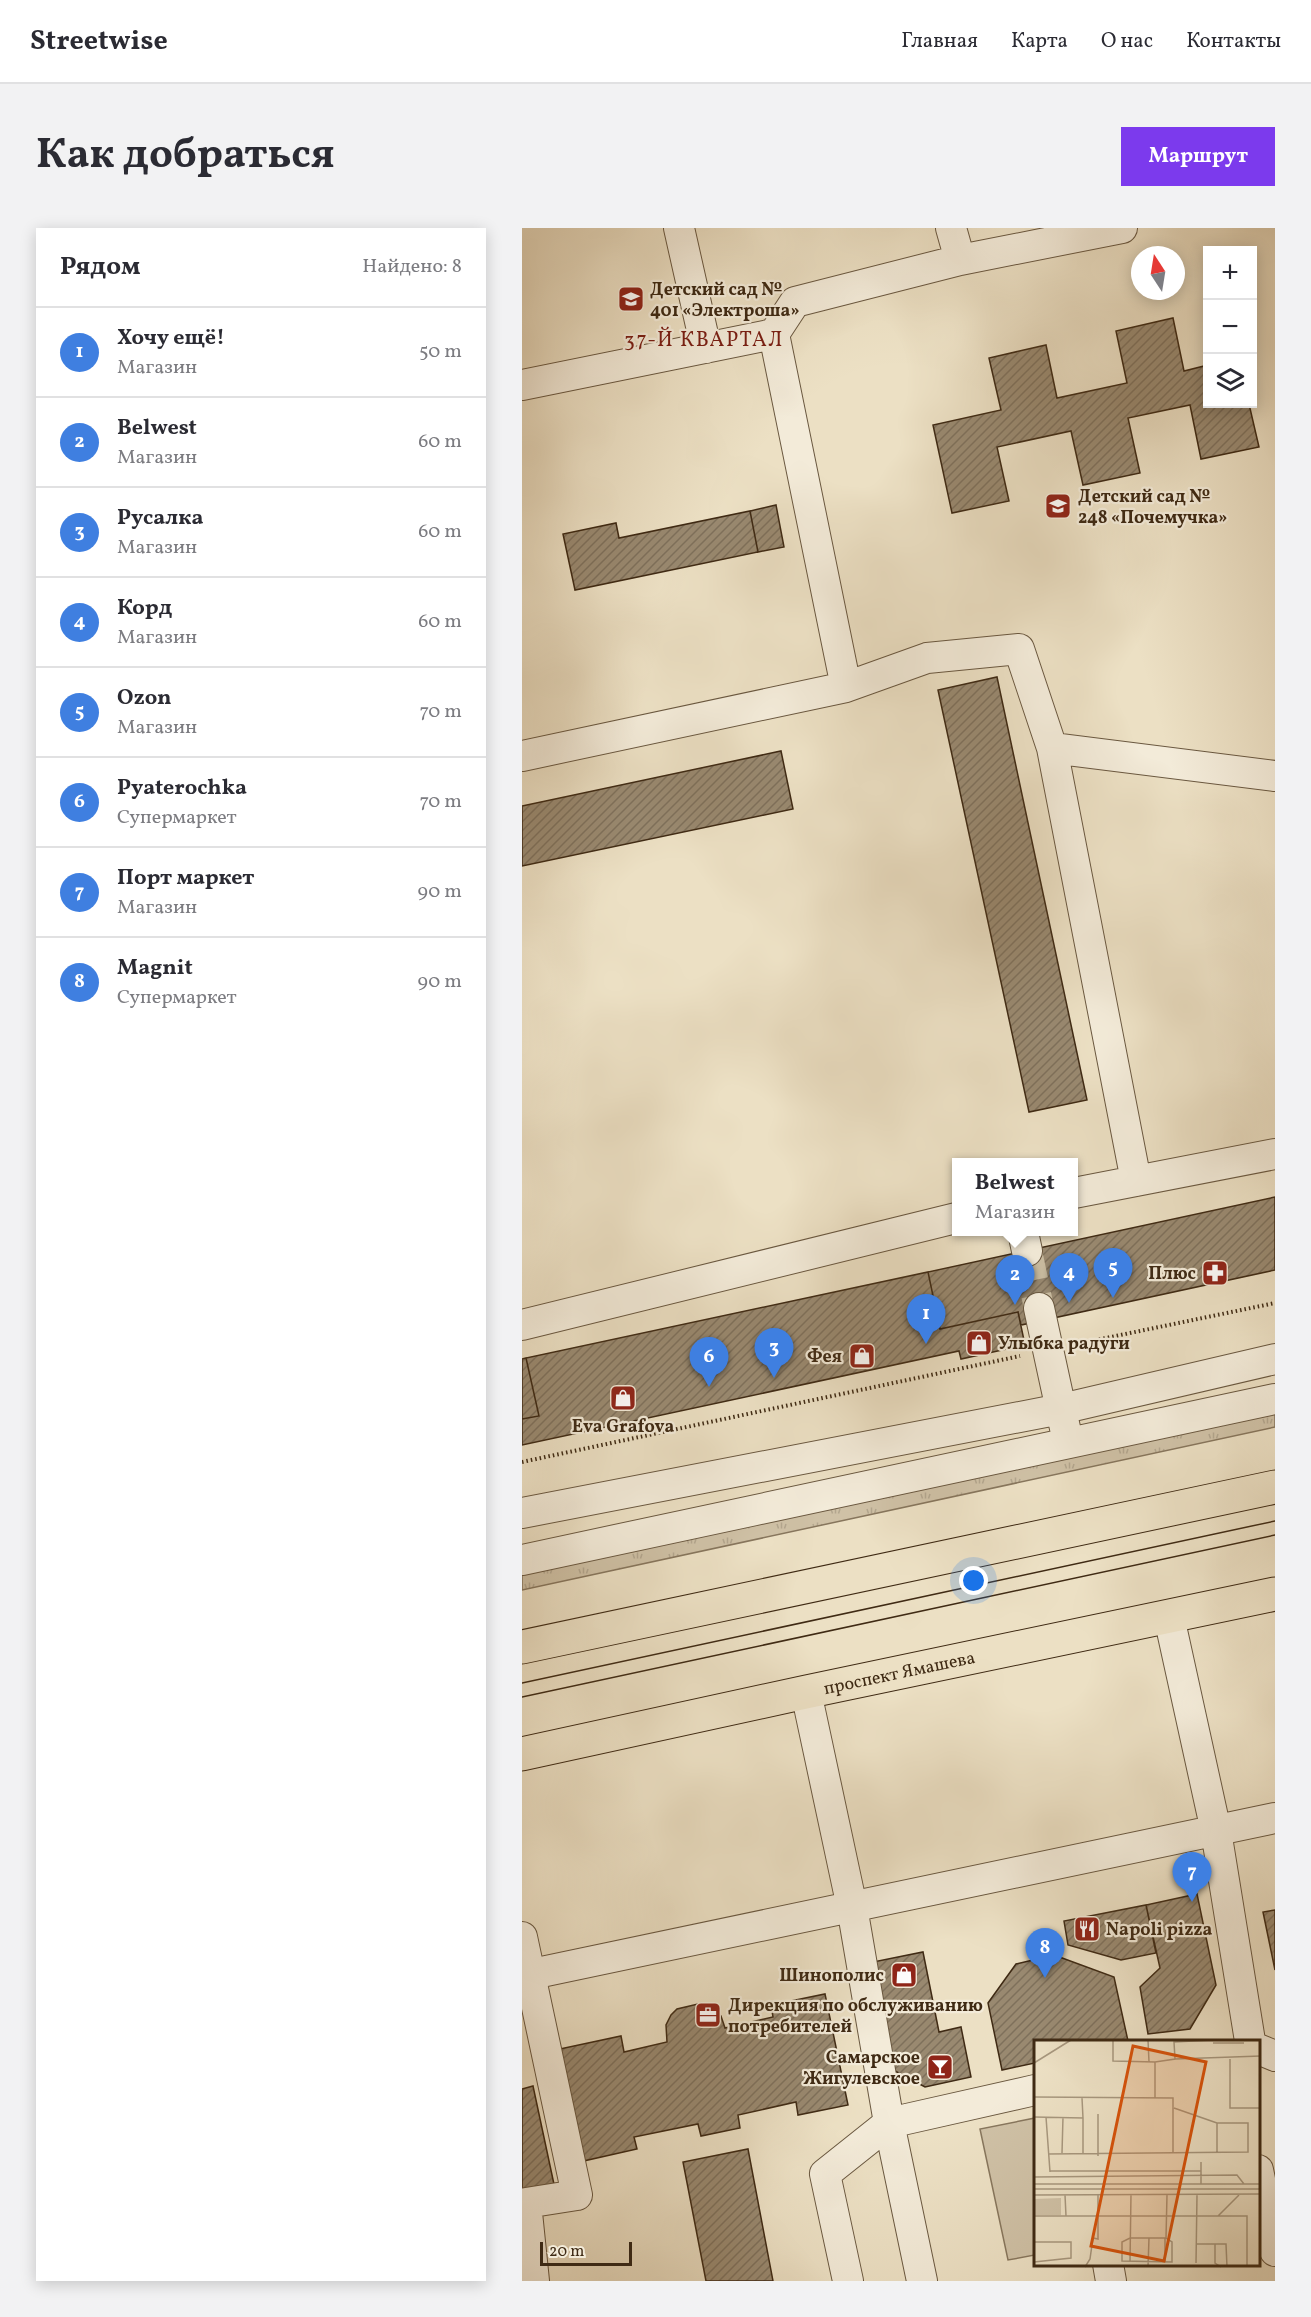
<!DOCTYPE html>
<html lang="ru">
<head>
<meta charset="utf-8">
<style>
  :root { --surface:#fff; --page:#f2f2f3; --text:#2b2b33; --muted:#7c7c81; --line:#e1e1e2; --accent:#7c3aed }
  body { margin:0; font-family:Vollkorn,serif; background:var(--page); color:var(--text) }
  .controls { position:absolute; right:18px; top:18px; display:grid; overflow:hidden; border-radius:0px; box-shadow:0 3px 15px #0003 }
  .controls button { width:54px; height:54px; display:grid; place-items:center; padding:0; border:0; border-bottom:2px solid var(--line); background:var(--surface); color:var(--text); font:30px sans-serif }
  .compass { position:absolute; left:609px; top:18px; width:54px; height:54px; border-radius:50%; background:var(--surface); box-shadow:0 3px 15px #0003; rotate:348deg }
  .scale { position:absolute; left:18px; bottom:15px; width:92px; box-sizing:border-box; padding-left:6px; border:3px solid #3f2a14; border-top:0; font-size:16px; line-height:21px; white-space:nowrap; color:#3f2a14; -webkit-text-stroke:4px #f3ebd9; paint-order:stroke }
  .you { position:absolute; left:452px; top:1353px; width:21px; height:21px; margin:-15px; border:4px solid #fff; border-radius:50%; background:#1a73e8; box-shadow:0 0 0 9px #1a73e833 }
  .badge { display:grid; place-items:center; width:39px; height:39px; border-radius:50%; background:var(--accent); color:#fff; font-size:20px; font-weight:700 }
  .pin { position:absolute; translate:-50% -50px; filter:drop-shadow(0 2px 3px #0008) }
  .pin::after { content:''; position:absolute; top:32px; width:21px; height:18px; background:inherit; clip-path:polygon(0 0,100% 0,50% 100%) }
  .popup { position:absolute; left:430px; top:930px; width:126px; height:78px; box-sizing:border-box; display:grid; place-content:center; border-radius:0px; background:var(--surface); filter:drop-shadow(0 2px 4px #0005); font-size:20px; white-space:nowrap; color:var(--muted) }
  .popup b { font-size:22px; color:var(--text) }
  .popup::after { content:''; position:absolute; left:50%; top:100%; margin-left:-12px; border:12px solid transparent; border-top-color:var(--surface) }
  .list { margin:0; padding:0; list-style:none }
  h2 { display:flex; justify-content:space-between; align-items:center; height:78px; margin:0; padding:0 24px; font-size:26px }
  h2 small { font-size:20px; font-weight:400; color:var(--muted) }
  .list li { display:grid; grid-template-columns:39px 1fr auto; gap:18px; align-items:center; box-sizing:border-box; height:90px; padding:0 24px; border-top:2px solid var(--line) }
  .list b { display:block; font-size:22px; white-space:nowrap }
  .list p { margin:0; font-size:20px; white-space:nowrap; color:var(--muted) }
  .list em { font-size:20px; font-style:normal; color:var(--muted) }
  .icon { flex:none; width:33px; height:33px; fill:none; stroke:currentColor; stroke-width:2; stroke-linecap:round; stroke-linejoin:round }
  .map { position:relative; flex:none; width:753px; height:2053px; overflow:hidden; border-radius:0px }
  header { display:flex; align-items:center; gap:36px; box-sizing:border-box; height:84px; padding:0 30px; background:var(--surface); border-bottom:2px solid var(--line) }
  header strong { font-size:28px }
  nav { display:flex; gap:33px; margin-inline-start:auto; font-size:21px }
  .intro { display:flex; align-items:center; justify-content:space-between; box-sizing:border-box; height:144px; padding:0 36px }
  h1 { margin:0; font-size:42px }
  .button { padding:15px 27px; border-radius:0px; background:var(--accent); color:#fff; font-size:21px; font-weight:700 }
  main { display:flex; gap:36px; padding:0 36px }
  aside { flex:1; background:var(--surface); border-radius:0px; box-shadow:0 3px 15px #0003 }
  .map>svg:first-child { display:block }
</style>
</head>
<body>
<header>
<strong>Streetwise</strong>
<nav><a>Главная</a><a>Карта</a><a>О нас</a><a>Контакты</a></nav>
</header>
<div class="intro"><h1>Как добраться</h1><a class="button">Маршрут</a></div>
<main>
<aside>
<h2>Рядом<small>Найдено: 8</small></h2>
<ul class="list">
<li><span class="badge" style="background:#3f7fe0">1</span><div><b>Хочу ещё!</b><p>Магазин</p></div><em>50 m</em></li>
<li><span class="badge" style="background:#3f7fe0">2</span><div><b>Belwest</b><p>Магазин</p></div><em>60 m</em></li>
<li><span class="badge" style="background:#3f7fe0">3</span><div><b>Русалка</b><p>Магазин</p></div><em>60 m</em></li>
<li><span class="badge" style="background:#3f7fe0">4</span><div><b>Корд</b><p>Магазин</p></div><em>60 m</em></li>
<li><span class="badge" style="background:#3f7fe0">5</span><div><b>Ozon</b><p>Магазин</p></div><em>70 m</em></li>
<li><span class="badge" style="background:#3f7fe0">6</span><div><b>Pyaterochka</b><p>Супермаркет</p></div><em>70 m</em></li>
<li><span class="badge" style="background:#3f7fe0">7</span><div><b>Порт маркет</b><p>Магазин</p></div><em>90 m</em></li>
<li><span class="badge" style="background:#3f7fe0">8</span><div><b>Magnit</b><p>Супермаркет</p></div><em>90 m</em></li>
</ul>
</aside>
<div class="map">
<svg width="753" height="2053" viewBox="0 0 753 2053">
  <defs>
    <pattern id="grass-tufts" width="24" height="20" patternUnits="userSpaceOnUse" patternTransform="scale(1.5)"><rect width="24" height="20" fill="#cfc1a6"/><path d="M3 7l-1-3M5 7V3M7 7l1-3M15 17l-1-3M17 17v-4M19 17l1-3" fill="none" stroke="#b3a68e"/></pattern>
    <pattern id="building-hatch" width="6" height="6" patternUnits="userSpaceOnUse" patternTransform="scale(1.5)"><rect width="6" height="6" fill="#998970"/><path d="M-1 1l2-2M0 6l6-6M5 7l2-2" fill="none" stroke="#7e705b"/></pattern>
  </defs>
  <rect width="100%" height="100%" fill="#ece0c4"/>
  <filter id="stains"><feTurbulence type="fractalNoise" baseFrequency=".00333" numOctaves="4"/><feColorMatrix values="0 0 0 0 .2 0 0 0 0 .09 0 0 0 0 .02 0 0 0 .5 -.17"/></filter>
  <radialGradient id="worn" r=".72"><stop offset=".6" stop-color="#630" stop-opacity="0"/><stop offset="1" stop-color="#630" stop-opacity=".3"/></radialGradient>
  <!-- grass -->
  <path fill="url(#grass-tufts)" stroke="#87765d" stroke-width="1.5" d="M753 1178V1199L0 1362V1342Z"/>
  <!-- pitch -->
  <path fill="#cfc1a6" stroke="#87765d" stroke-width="1.5" d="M513 1890V2027L486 2032 458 1901Z"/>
  <!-- building -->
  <path fill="url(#building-hatch)" stroke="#3f2a14" stroke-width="1.5" d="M651 90 662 143 686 137V176H727L737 219 679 231 668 177 606 190 618 245 561 257 549 203 475 219 487 273 430 285 411 197 479 182 467 130 524 117 535 170 605 155 594 103Z
    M254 277 262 319 236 324 228 283Z
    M228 283 236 324 53 362 41 306 94 295 97 310Z
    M475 449 565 872 507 884 416 462Z
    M259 523 271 581 0 638V578Z
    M753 969V1042L499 1097 496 1084 418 1101 406 1044Z
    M406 1044 418 1101 496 1084 503 1117 439 1131 437 1123 0 1217V1191L17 1188 4 1130Z
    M4 1130 17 1188 0 1191V1131Z
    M675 1666 694 1757 668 1801 626 1806 618 1759 638 1740 624 1677Z
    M624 1677 634 1725 599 1732 546 1717 542 1693Z
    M753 1682V1742L741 1684Z
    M401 1724 417 1804 439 1799 449 1849 403 1859 373 1843 351 1734Z
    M532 1727 592 1749 606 1813H513V1835L480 1842 466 1775 494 1736Z
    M303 1766 326 1877 276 1887 274 1874 216 1887 218 1900 179 1908 176 1896 112 1909 115 1921 57 1934 33 1822 99 1808 102 1824 145 1814 144 1797 149 1787 155 1781 176 1776 195 1782 199 1788 203 1800 251 1789 249 1777Z
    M11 1858 33 1961 0 1968V1861Z
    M226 1921 251 2053H184L161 1934Z"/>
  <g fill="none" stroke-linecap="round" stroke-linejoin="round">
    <!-- minor-tunnel -->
    <path stroke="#c9bca1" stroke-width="30" stroke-dasharray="30 15" stroke-linecap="butt" d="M505 1023 517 1080"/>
    <defs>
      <path id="minor" d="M157 0 184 120
        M438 32 600 0
        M252 106 273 74 438 32 429 0
        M0 157 252 106 324 459
        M530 520 753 548
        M0 528 324 459 405 430 497 421 530 520 614 953
        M552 965 753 926
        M501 1004 505 1023
        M517 1080 543 1200
        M0 1097 434 990
        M0 1285 539 1181 753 1131
        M0 1332 753 1171
        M647 1389 694 1603 728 1813
        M284 1464 330 1679 367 1895 400 2053
        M0 1709 55 1967 4 1975 12 2053
        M0 1748 753 1590
        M736 1821 753 1828
        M736 1942 753 2023
        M586 2036 589 2053
        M326 2053 303 1946 367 1895 513 1862"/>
      <g id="major">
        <path d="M0 1419 753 1259"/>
        <path id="s1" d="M0 1526 284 1464 753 1366"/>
      </g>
    </defs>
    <!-- minor casing -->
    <use href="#minor" stroke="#6a5840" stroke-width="32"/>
    <!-- major casing -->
    <use href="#major" stroke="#3f2a14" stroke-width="35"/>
    <!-- path -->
    <path stroke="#3f2a14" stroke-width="4" stroke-dasharray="1.5 3" stroke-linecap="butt" d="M555 1116 753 1075
      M0 1234 498 1128"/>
    <!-- minor -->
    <use href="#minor" stroke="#f3ebd9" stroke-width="30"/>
    <!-- major -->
    <use href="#major" stroke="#ece0c4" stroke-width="33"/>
    <!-- tram -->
    <path stroke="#3f2a14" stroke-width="1.5" d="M0 1455 753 1293
      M0 1469 753 1307"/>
  </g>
  <!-- icons -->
  <defs>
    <symbol id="school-square" viewBox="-11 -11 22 22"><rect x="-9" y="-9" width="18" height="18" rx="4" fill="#8f2418" stroke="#f3ebd9"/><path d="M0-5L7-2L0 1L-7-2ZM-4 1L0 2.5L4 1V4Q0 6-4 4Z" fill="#fff"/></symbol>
    <symbol id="pharmacy-square" viewBox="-11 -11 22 22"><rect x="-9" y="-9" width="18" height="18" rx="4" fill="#8f2418" stroke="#f3ebd9"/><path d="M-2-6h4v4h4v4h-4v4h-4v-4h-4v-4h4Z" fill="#fff"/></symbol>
    <symbol id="shop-square" viewBox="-11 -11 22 22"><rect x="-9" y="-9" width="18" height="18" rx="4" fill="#8f2418" stroke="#f3ebd9"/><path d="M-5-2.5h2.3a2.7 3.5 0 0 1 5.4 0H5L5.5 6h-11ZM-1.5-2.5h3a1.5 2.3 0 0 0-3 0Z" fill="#fff"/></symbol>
    <symbol id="restaurant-square" viewBox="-11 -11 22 22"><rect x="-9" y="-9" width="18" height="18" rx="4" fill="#8f2418" stroke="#f3ebd9"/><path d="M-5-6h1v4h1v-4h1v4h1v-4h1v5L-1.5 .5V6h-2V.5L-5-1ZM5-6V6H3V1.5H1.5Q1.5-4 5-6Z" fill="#fff"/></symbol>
    <symbol id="office-square" viewBox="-11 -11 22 22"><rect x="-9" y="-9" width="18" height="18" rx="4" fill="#8f2418" stroke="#f3ebd9"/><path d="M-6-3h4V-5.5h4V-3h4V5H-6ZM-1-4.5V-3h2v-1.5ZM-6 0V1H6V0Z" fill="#fff"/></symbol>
    <symbol id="bar-square" viewBox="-11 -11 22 22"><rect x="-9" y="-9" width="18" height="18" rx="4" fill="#8f2418" stroke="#f3ebd9"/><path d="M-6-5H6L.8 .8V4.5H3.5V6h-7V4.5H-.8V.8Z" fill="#fff"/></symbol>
  </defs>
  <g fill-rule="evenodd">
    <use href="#school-square" x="94" y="56" width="30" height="30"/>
    <use href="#school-square" x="521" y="263" width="30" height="30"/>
    <use href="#pharmacy-square" x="678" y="1030" width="30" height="30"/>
    <use href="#shop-square" x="442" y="1100" width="30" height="30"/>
    <use href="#shop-square" x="325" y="1113" width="30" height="30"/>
    <use href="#shop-square" x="86" y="1155" width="30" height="30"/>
    <use href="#restaurant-square" x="550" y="1686" width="30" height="30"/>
    <use href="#shop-square" x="367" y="1732" width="30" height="30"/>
    <use href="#office-square" x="171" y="1772" width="30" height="30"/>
    <use href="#bar-square" x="403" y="1824" width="30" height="30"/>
  </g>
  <g text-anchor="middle" stroke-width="4.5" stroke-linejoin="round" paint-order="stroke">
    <!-- poi labels -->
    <g font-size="18" font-weight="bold" fill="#3f2a14" stroke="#f3ebd9" text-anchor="start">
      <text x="128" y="67">Детский сад №<tspan x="128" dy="21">401 «Электроша»</tspan></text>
      <text x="556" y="274">Детский сад №<tspan x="556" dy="21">248 «Почемучка»</tspan></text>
      <text x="674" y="1051" text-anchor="end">Плюс</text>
      <text x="476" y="1121">Улыбка радуги</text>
      <text x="320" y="1134" text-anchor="end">Фея</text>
      <text x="101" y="1204" text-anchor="middle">Eva Grafova</text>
      <text x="584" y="1707">Napoli pizza</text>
      <text x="362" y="1753" text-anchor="end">Шинополис</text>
      <text x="206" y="1783">Дирекция по обслуживанию<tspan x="206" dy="21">потребителей</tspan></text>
      <text x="398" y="1835" text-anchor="end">Самарское<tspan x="398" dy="21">Жигулевское</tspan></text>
    </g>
    <!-- street labels -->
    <g font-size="18" fill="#3f2a14" stroke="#f3ebd9">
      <text dy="6" stroke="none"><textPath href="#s1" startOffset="386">проспект Ямашева</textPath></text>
    </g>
    <!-- quarter labels -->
    <g font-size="21" letter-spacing="1.5" fill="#7a1f14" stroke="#f3ebd9">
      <text x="182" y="118">37-Й КВАРТАЛ</text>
    </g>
  </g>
  <!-- overview -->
  <g transform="translate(512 1812)">
    <rect width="226" height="226" fill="#ece0c4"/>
    <path d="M27 158V175H0V159Z" fill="#cfc1a6"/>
    <path fill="none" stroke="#a7977e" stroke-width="1.5" d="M79 0V21L121 22V58M114 0 115 22M179 3H210M141 19 227 16M196 19V68H227M121 22 141 19 140 2 179 0M0 23 37 0M0 57 139 58V112M140 68 183 83M0 77 49 78 48 58M12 77 16 132M28 113 29 77M49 113V78M14 114 214 112V83H183V112M64 116V74M16 131H167M0 137 203 135 210 144M0 144H227M167 144V122M0 149H227M0 155 227 154M31 155 32 176M0 176H184L205 155M184 176H213V227M132 198H96L88 202V221L138 222V202L132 198 133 155M0 202H37V218L0 222M163 204H192L193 227M181 204V223L187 227M96 222 97 154M131 222V198M162 223 163 155M51 227 56 219 59 198 64 199V155M114 227 115 198"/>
    <path fill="#d7540d" fill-opacity="0.15" stroke="#d7540d" stroke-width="3" d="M99 6 172 22 130 221 57 206Z"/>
    <rect width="226" height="226" fill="none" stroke="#3f2a14" stroke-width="3"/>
  </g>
  <rect width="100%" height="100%" filter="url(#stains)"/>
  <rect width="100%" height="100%" fill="url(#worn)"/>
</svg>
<div class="controls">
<button>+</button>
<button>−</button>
<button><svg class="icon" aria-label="layers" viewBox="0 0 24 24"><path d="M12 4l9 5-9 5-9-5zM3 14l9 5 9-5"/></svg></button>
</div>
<svg class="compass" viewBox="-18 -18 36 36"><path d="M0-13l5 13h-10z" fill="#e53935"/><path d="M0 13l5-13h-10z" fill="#7c7c81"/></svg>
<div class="scale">20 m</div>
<div class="you"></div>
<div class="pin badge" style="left:404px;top:1116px;background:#3f7fe0">1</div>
<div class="pin badge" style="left:493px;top:1077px;background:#3f7fe0">2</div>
<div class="popup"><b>Belwest</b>Магазин</div>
<div class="pin badge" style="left:252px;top:1150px;background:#3f7fe0">3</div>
<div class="pin badge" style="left:547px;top:1075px;background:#3f7fe0">4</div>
<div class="pin badge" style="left:591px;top:1070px;background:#3f7fe0">5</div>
<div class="pin badge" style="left:187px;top:1159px;background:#3f7fe0">6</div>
<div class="pin badge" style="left:670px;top:1674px;background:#3f7fe0">7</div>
<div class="pin badge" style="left:523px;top:1750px;background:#3f7fe0">8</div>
</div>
</main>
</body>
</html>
